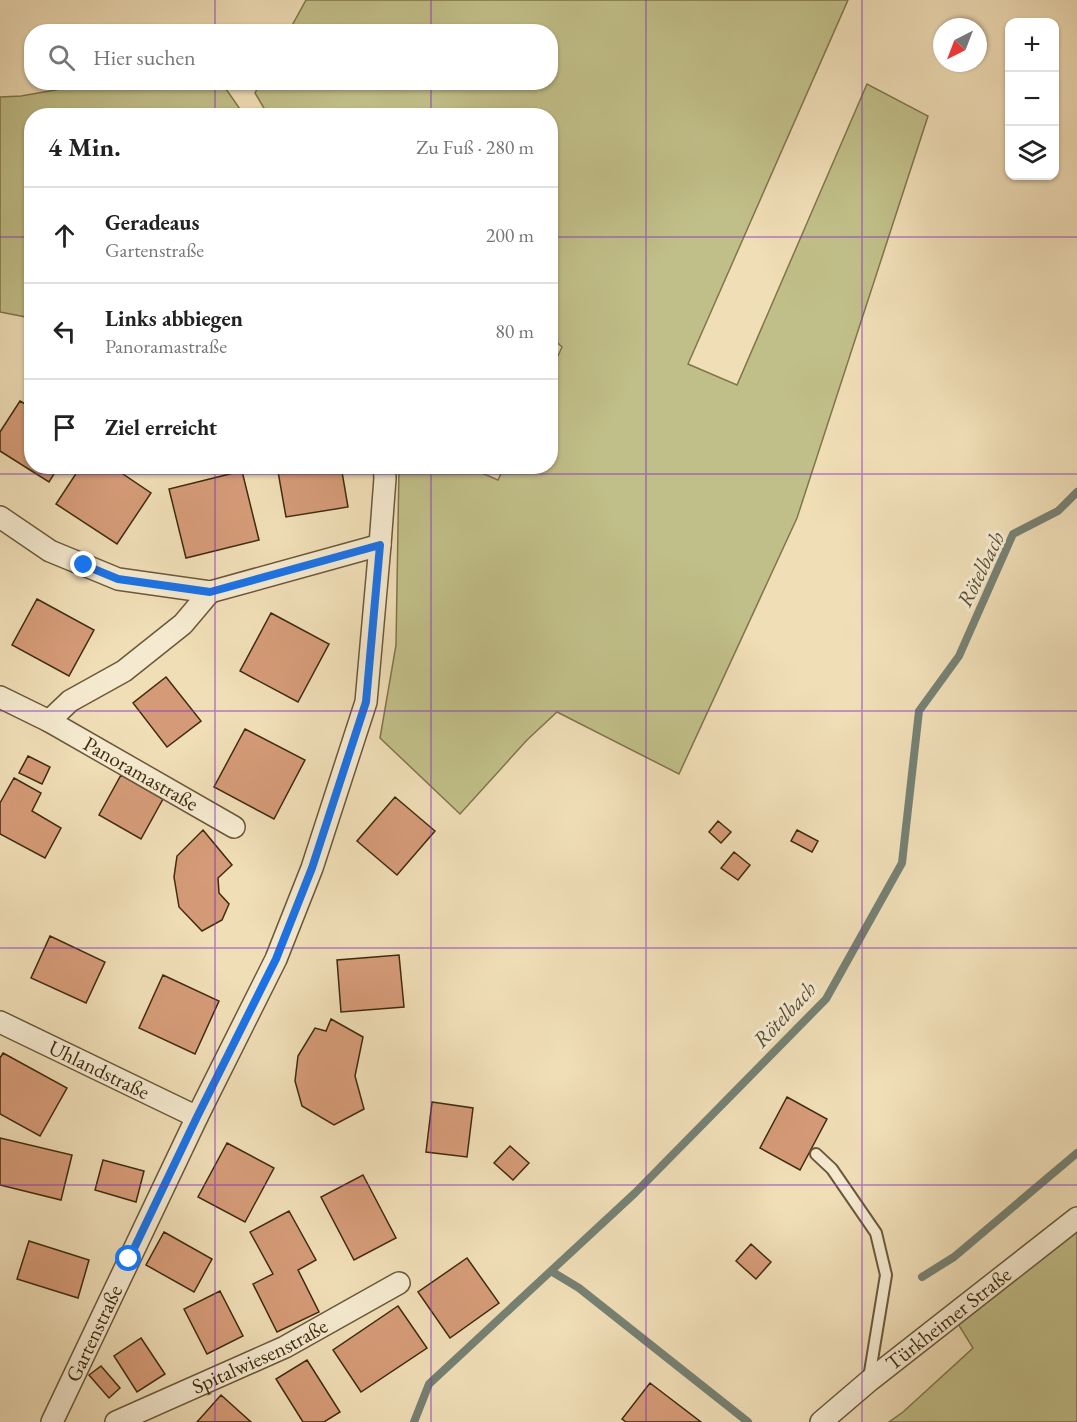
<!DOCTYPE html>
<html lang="de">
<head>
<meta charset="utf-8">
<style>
  :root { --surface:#fff; --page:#f6f6f6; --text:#222; --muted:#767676; --line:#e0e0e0 }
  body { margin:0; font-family:"EB Garamond",serif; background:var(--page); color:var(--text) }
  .controls { position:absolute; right:18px; top:18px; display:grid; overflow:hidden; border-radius:12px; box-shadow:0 2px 4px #0004 }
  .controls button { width:54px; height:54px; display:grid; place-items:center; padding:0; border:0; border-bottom:2px solid var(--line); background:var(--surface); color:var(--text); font:30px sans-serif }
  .compass { position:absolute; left:933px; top:18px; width:54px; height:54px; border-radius:50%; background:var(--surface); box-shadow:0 2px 4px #0004; rotate:222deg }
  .stop { position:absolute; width:18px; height:18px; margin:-14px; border:4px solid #1a73e8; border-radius:50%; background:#fff }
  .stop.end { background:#1a73e8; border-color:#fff; box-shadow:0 2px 6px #0008 }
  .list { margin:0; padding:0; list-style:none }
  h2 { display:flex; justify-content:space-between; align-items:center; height:78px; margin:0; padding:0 24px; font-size:26px }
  h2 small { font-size:20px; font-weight:400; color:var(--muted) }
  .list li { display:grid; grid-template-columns:39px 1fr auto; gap:18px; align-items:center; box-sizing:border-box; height:96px; padding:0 24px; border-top:2px solid var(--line) }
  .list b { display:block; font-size:22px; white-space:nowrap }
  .list p { margin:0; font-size:20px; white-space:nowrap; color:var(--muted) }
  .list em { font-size:20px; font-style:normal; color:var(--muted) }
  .icon { flex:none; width:33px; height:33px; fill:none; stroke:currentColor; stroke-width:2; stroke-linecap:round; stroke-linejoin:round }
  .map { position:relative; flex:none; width:1077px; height:1422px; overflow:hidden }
  .search { position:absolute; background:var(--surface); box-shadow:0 2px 4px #0004; left:24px; top:24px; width:534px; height:66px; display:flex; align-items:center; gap:15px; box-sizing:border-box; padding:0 21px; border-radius:24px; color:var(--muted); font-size:22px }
  .panel { position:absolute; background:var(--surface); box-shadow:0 2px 4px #0004; left:24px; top:108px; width:534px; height:366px; border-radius:24px }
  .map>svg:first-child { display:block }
</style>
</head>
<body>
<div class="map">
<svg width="1077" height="1422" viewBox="0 0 1077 1422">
  <rect width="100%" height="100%" fill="#f0deb7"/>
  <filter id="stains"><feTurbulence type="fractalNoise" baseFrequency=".00333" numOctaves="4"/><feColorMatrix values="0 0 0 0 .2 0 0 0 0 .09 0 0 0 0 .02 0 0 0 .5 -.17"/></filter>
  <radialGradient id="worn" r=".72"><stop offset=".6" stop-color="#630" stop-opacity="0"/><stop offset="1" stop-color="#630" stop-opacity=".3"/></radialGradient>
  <!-- green -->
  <path fill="#c1bf89" stroke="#80754c" stroke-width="1.5" d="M306 0H848L688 364 737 385 867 84 928 116 797 518 679 774 557 712 527 740 460 814 380 738 396 645 399 467H468L498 480 504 467 550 466 551 371 562 347 551 337 550 116 268 115 255 93 261 82H550V32L289 31Z
    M101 82 222 83 244 115 32 116 31 318 0 312V97L21 96Z
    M1077 1225V1422H889L903 1412 973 1348 955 1319Z"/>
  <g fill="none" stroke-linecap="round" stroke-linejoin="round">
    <!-- stream -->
    <path stroke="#768173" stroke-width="8" d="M551 1271 579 1288 748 1422
      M922 1277 954 1257 1077 1153
      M414 1422 429 1384 635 1193 826 999 902 863 919 711 959 656 1013 534 1058 511 1077 492"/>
  </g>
  <!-- building -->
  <path fill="#d59b78" stroke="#3f2b0f" stroke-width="1.5" d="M20 401 32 408V466H59L49 482 0 451V432Z
    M81 466H111L151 493 117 544 56 504Z
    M277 466H341L348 507 286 517Z
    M242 471 259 540 186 558 169 489Z
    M37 599 94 630 69 676 12 645Z
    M271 613 329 644 298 702 240 671Z
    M166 677 201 721 167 747 133 703Z
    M245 729 305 760 274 819 214 787Z
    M28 756 50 767 42 784 19 773Z
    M121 775 163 799 141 839 99 815Z
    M14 778 41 793 32 811 61 828 45 858 0 834V803Z
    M395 797 435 831 397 875 357 841Z
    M718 821 731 832 721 843 709 832Z
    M203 830 232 865 218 878 219 893 229 904 222 920 202 931 179 907 174 877 177 856Z
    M797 830 818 841 812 852 791 841Z
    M734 852 750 865 738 880 721 868Z
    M50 936 105 962 86 1003 31 978Z
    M399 955 404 1007 341 1012 337 960Z
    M163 975 219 1001 195 1054 139 1028Z
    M331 1019 363 1037 355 1076 364 1109 334 1125 302 1106 295 1081 298 1056 315 1028 326 1031Z
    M3 1053 67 1088 40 1136 0 1114V1058Z
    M787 1097 827 1119 800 1170 760 1148Z
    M432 1102 473 1108 467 1157 426 1152Z
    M0 1138 72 1155 61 1200 0 1185Z
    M227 1143 274 1168 245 1222 198 1197Z
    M510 1146 529 1163 513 1180 494 1163Z
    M103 1160 144 1171 136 1202 95 1190Z
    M363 1175 396 1238 354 1260 321 1197Z
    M289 1211 316 1260 298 1270 319 1312 277 1332 253 1284 273 1274 250 1232Z
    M164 1232 212 1259 194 1292 146 1265Z
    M29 1241 89 1260 78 1298 17 1279Z
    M751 1244 771 1262 756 1279 736 1261Z
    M467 1258 499 1303 450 1338 418 1292Z
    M220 1291 243 1336 207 1354 184 1309Z
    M398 1306 427 1348 361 1392 333 1350Z
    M141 1338 165 1374 137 1392 114 1356Z
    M307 1360 340 1412 324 1422H303L276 1379Z
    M101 1366 120 1388 109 1398 89 1375Z
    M650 1383 701 1422H626L622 1419Z
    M221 1395 251 1422H197Z"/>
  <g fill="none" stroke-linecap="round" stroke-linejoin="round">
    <defs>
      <path id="service" d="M816 1154 832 1169 876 1233 886 1275 869 1378"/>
      <g id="minor">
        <path d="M0 517 50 551 118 579 210 592 380 545"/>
        <path d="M0 697 49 721 70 701 124 671 183 624 210 592"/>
        <path id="s1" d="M49 721 234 827"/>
        <path id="s2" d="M0 1022 197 1117"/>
        <path id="s3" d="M52 1422 197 1117 276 959 312 868 366 702 380 545 385 478 384 466"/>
        <path id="s4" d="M116 1422 285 1347 399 1283"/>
        <path id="s5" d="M821 1422 869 1381 1077 1218"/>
      </g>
    </defs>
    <!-- service casing -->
    <use href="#service" stroke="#6b5839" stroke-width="14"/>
    <!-- minor casing -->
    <use href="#minor" stroke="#6b5839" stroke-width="24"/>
    <!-- service -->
    <use href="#service" stroke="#f5ead0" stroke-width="10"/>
    <!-- minor -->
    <use href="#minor" stroke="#f5ead0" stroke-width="21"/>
  </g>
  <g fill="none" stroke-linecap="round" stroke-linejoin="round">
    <!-- route -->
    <path stroke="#1a73e8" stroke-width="8" d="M84 565 118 579 210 592 380 545 366 702 312 868 276 959 197 1117 129 1259"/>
  </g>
  <!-- grid -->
  <path fill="none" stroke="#7b2cbf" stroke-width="1.5" stroke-opacity="0.55" d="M215 0V32M431 0V32M646 0V1422M862 0V1422M215 82V116M431 82V116M0 237H32M550 237H1077M215 466V1422M431 466V1422M0 474H1077M0 711H1077M0 948H1077M0 1185H1077"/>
  <g text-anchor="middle" stroke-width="6" stroke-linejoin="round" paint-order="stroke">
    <!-- street labels -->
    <g font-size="21" fill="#3f2b0f" stroke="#f5ead0">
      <text dy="7" stroke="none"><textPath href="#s1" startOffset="106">Panoramastraße</textPath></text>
      <text dy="7" stroke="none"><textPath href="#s2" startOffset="110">Uhlandstraße</textPath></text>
      <text dy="7" stroke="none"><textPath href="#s5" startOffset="164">Türkheimer Straße</textPath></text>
      <text dy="7" stroke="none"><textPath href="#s3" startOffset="98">Gartenstraße</textPath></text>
      <text dy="7" stroke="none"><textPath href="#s4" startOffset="158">Spitalwiesenstraße</textPath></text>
    </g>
    <!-- water labels -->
    <g font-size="22" font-style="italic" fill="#564f38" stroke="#f5ead0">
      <text transform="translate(980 569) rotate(-64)" y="8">Rötelbach</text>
      <text transform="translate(784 1014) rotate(-47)" y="8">Rötelbach</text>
    </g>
  </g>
  <rect width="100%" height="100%" filter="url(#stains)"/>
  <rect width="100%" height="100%" fill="url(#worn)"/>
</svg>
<div class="controls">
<button>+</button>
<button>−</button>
<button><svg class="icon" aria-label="layers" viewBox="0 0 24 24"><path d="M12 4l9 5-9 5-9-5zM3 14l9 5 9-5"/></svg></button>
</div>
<svg class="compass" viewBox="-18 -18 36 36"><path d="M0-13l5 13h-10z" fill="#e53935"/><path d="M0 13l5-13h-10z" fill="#767676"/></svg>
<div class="stop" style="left:129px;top:1259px"></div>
<div class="stop end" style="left:84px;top:565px"></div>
<div class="search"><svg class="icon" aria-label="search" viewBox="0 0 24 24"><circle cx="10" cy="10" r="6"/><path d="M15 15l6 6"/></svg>Hier suchen</div>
<section class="panel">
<h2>4 Min.<small>Zu Fuß · 280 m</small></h2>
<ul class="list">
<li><svg class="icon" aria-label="ahead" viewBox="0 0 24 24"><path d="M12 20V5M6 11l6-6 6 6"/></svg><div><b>Geradeaus</b><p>Gartenstraße</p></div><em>200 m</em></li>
<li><svg class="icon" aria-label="left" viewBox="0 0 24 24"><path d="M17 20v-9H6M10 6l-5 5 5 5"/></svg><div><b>Links abbiegen</b><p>Panoramastraße</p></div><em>80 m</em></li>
<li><svg class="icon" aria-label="arrive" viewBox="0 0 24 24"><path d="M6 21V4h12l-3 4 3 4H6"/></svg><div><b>Ziel erreicht</b></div></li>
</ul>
</section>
</div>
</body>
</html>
